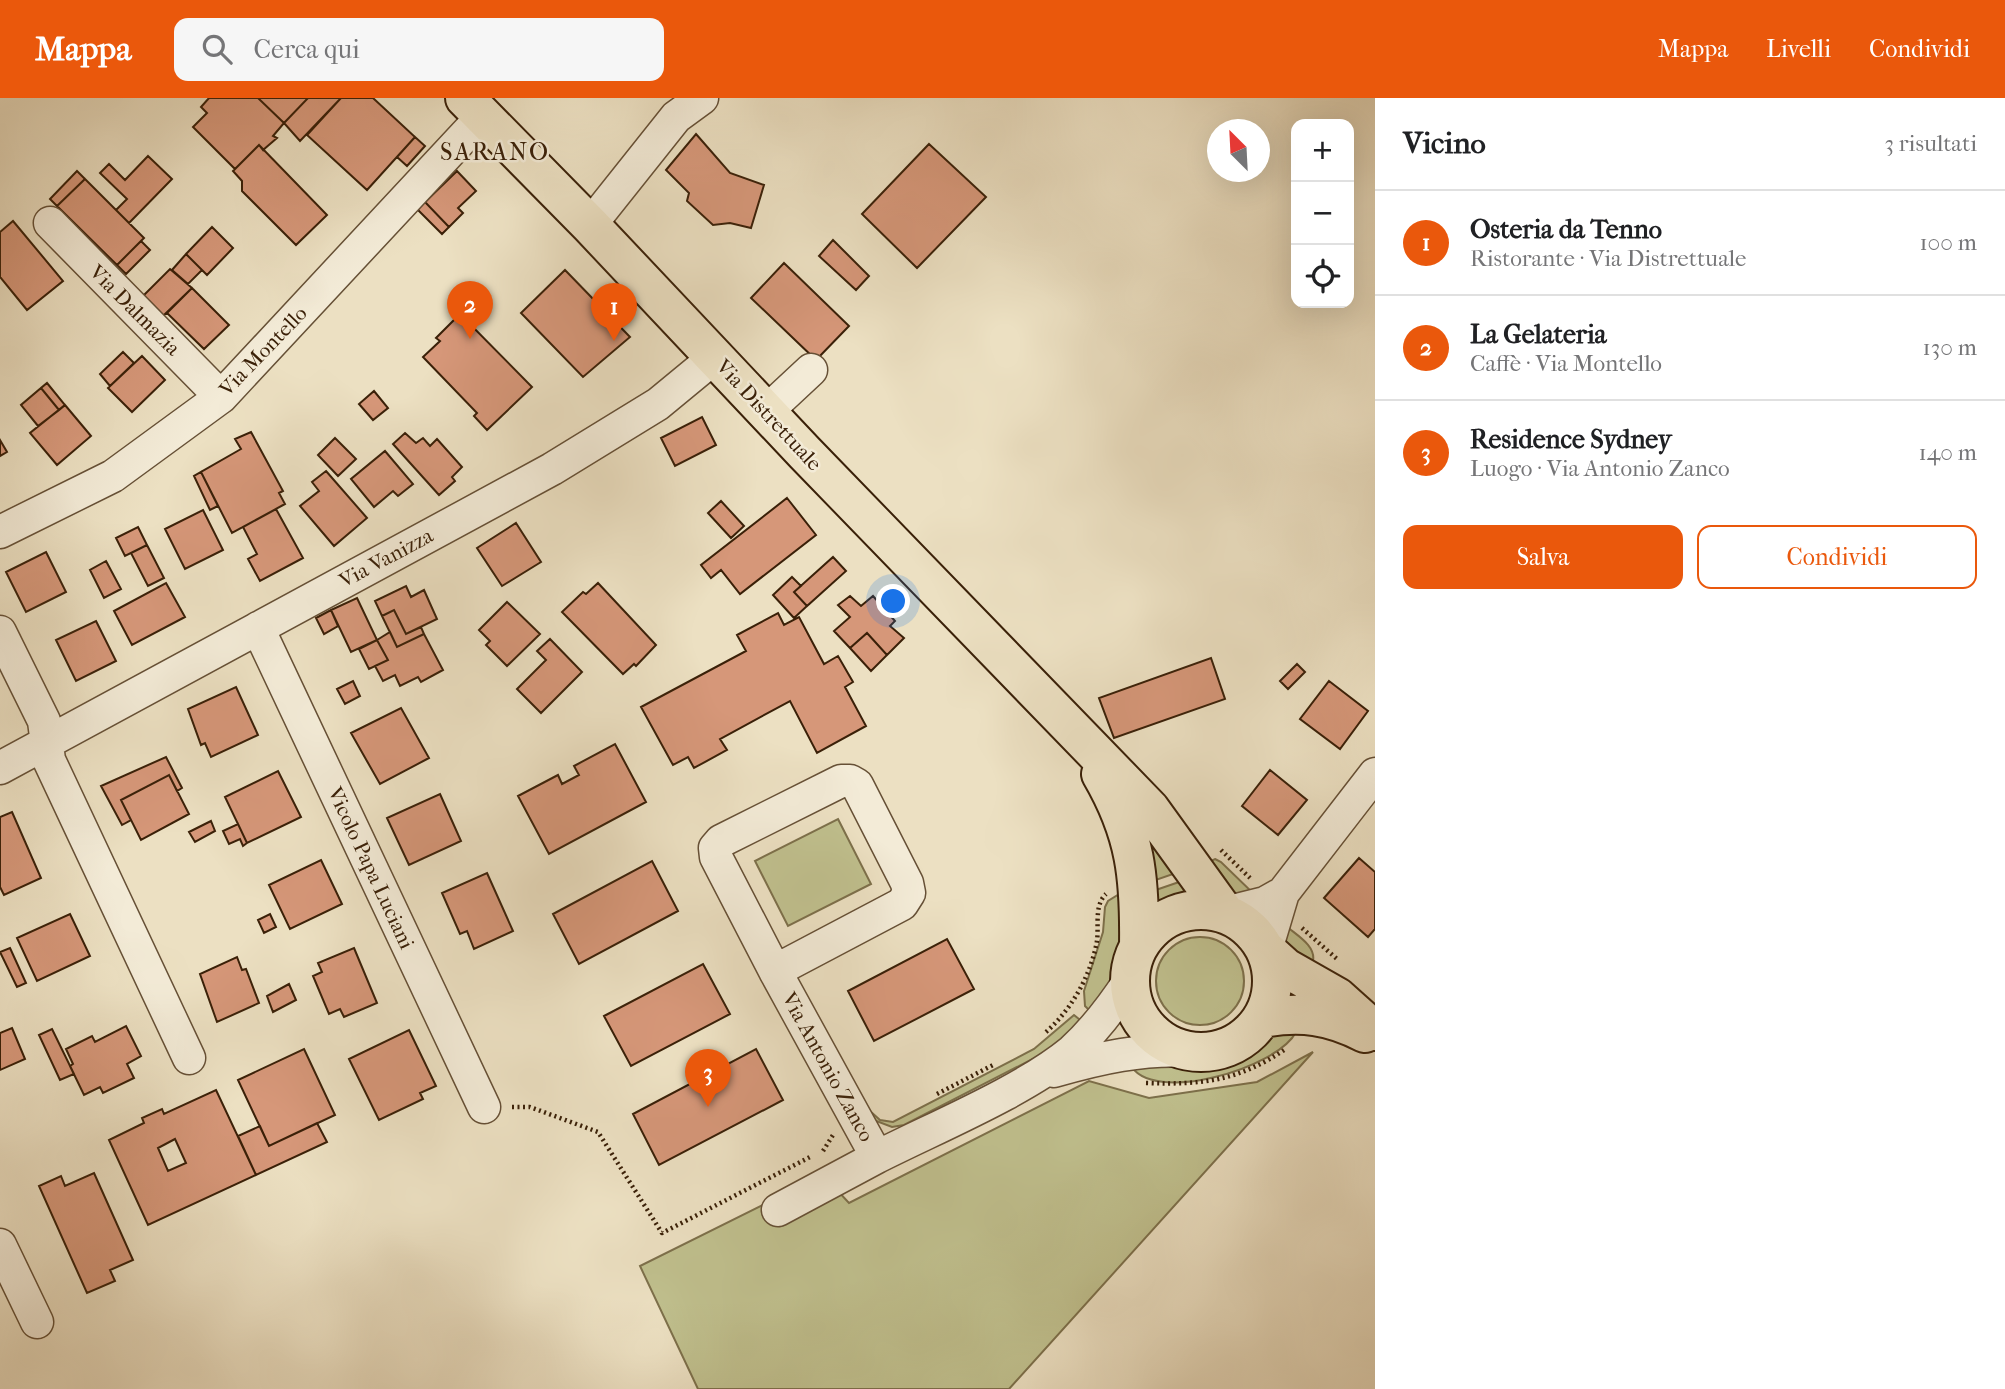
<!DOCTYPE html>
<html lang="it">
<head>
<meta charset="utf-8">
<style>
  :root { --surface:#fff; --page:#f6f6f6; --text:#202124; --muted:#757577; --line:#e0e0e0; --accent:#ea580c }
  body { margin:0; font-family:"IM FELL French Canon",serif; background:var(--page); color:var(--text) }
  .controls { position:absolute; right:21px; top:21px; display:grid; overflow:hidden; border-radius:14px; box-shadow:0 7px 28px #0002 }
  .controls button { width:63px; height:63px; display:grid; place-items:center; padding:0; border:0; border-bottom:2px solid var(--line); background:var(--surface); color:var(--text); font:35px sans-serif }
  .compass { position:absolute; left:1207px; top:21px; width:63px; height:63px; border-radius:50%; background:var(--surface); box-shadow:0 7px 28px #0002; rotate:336deg }
  .you { position:absolute; left:894px; top:504px; width:24px; height:24px; margin:-18px; border:5px solid #fff; border-radius:50%; background:#1a73e8; box-shadow:0 0 0 10px #1a73e833 }
  .badge { display:grid; place-items:center; width:46px; height:46px; border-radius:50%; background:var(--accent); color:#fff; font-size:23px; font-weight:700 }
  .pin { position:absolute; translate:-50% -58px; filter:drop-shadow(0 2px 4px #0008) }
  .pin::after { content:''; position:absolute; top:37px; width:24px; height:21px; background:inherit; clip-path:polygon(0 0,100% 0,50% 100%) }
  .list { margin:0; padding:0; list-style:none }
  h2 { display:flex; justify-content:space-between; align-items:center; height:91px; margin:0; padding:0 28px; font-size:30px }
  h2 small { font-size:23px; font-weight:400; color:var(--muted) }
  .list li { display:grid; grid-template-columns:46px 1fr auto; gap:21px; align-items:center; box-sizing:border-box; height:105px; padding:0 28px; border-top:2px solid var(--line) }
  .list b { display:block; font-size:26px; white-space:nowrap }
  .list p { margin:0; font-size:23px; white-space:nowrap; color:var(--muted) }
  .list em { font-size:23px; font-style:normal; color:var(--muted) }
  .actions { display:flex; gap:14px; padding:21px 28px }
  .actions a { flex:1; padding:16px 0; border:2px solid var(--accent); border-radius:14px; text-align:center; font-size:24px; color:var(--accent) }
  .actions .main { background:var(--accent); color:#fff }
  .icon { flex:none; width:38px; height:38px; fill:none; stroke:currentColor; stroke-width:2; stroke-linecap:round; stroke-linejoin:round }
  .map { position:relative; flex:none; width:1375px; height:1291px; overflow:hidden }
  header { display:flex; align-items:center; gap:42px; box-sizing:border-box; height:98px; padding:0 35px; background:var(--accent); color:#fff }
  header strong { font-size:33px }
  nav { display:flex; gap:38px; margin-inline-start:auto; font-size:24px }
  .search { width:490px; height:63px; background:var(--page); display:flex; align-items:center; gap:18px; box-sizing:border-box; padding:0 24px; border-radius:14px; color:var(--muted); font-size:26px }
  main { display:flex }
  aside { flex:1; background:var(--surface) }
  .map>svg:first-child { display:block }
</style>
</head>
<body>
<header>
<strong>Mappa</strong>
<div class="search"><svg class="icon" aria-label="search" viewBox="0 0 24 24"><circle cx="10" cy="10" r="6"/><path d="M15 15l6 6"/></svg>Cerca qui</div>
<nav><a>Mappa</a><a>Livelli</a><a>Condividi</a></nav>
</header>
<main>
<div class="map">
<svg width="1375" height="1291" viewBox="0 0 1375 1291">
  <rect width="100%" height="100%" fill="#ece0c2"/>
  <filter id="stains"><feTurbulence type="fractalNoise" baseFrequency=".00286" numOctaves="4"/><feColorMatrix values="0 0 0 0 .2 0 0 0 0 .09 0 0 0 0 .02 0 0 0 .5 -.17"/></filter>
  <radialGradient id="worn" r=".72"><stop offset=".6" stop-color="#630" stop-opacity="0"/><stop offset="1" stop-color="#630" stop-opacity=".3"/></radialGradient>
  <!-- green -->
  <path fill="#c0c08e" stroke="#7d704b" stroke-width="2" d="M1134 710 1176 775 1150 784Z
    M838 721 871 786 788 828 755 763Z
    M1215 761 1221 764 1255 797 1234 800 1211 763Z
    M1182 783 1192 798 1177 800 1152 812 1150 794Z
    M1121 795 1125 840 1104 899 1093 916 1085 908 1084 893 1103 834 1105 809 1108 803Z
    M1285 827C1296 837 1316 847 1313 863L1283 849Z
    M1156 883a44 44 0 1 1 88 0a44 44 0 1 1-88 0Z
    M1074 917 1085 926 1054 950 904 1027 892 1029 871 1021 869 1012 880 1022 893 1024 1034 951Z
    M1296 934C1278 970 1151 1008 1130 966L1176 963 1202 967 1221 963 1268 938Z
    M1313 954 1009 1291H698L640 1168 823 1077 849 1105 1089 983 1149 1000 1257 984Z"/>
  <!-- building -->
  <path fill="#d69779" stroke="#3a2008" stroke-width="2" fill-rule="evenodd" d="M209 0H258L284 25 273 38 277 40 263 52 259 47 235 71 193 29 207 15 201 9Z
    M258 0H308L284 25Z
    M308 0H341L300 43 284 25Z
    M341 0H373L415 39 367 92 307 37Z
    M696 36 730 75 764 87 751 130 730 125 713 127 687 103 689 95 666 72Z
    M415 39 425 48 407 68 397 59Z
    M929 46 986 99 917 170 862 116Z
    M259 47 327 117 296 147 242 93V83L233 73Z
    M148 58 172 81 129 125 116 112 127 101 100 75 109 66 125 82Z
    M452 69 457 73 425 104 449 129 442 136 413 107Z
    M77 73 85 81 57 108 50 101Z
    M457 73 476 93 458 110 463 115 449 129 425 104Z
    M85 81 144 140 117 167 57 108Z
    M13 123 63 183 27 212 0 179V134Z
    M212 129 233 150 207 177 186 156Z
    M833 142 869 178 856 192 819 158Z
    M141 143 150 152 126 176 117 167Z
    M186 156 202 172 188 186 172 172Z
    M784 165 849 228 816 262 751 200Z
    M170 171 192 190 163 218 143 198Z
    M565 172 630 239 583 279 521 215Z
    M192 190 229 227 204 251 167 215Z
    M460 216 532 289 487 332 474 318 477 315 423 259 440 243 436 240Z
    M123 254 134 265 110 288 100 276Z
    M142 258 165 282 132 314 108 290Z
    M47 285 65 307 59 312 41 290Z
    M41 290 59 312 38 328 21 307Z
    M374 293 388 310 373 322 359 306Z
    M65 307 91 338 57 367 30 335Z
    M702 319 716 347 675 368 661 340Z
    M251 334 283 393 279 395 285 406 232 435 201 374 241 351 235 341Z
    M405 335 416 345 423 340 430 348 437 341 462 369 452 379 455 383 439 397 393 346Z
    M335 340 356 361 338 378 318 357Z
    M0 342 7 354 0 358Z
    M385 353 413 386 398 398 393 393 374 409 351 381Z
    M326 373 367 420 334 448 300 408 319 393 312 384Z
    M201 374 218 408 210 412 194 378Z
    M787 400 816 437 740 496 721 472 711 480 701 467Z
    M721 403 744 428 731 440 708 415Z
    M276 411 303 460 260 483 248 461 257 456 243 429Z
    M203 412 223 452 185 471 165 431Z
    M516 425 541 464 502 488 477 450Z
    M138 429 147 447 125 458 116 440Z
    M147 447 164 480 148 488 131 455Z
    M46 454 66 494 26 514 6 474Z
    M833 459 846 473 807 508 794 494Z
    M106 463 121 491 104 500 90 472Z
    M792 479 801 488 794 494 807 508 794 520 773 497Z
    M166 485 185 519 132 547 114 513Z
    M598 485 656 547 636 568 634 566 623 576 562 514 583 494 586 496Z
    M406 488 411 499 424 492 437 521 406 536 394 512 382 518 375 503Z
    M850 498 861 508 873 498 895 523 890 528 904 540 887 557 867 535 850 550 834 533 850 519 838 507Z
    M357 500 377 542 351 554 331 512Z
    M507 504 540 536 507 568 486 547 490 543 479 532Z
    M331 512 338 528 324 536 316 520Z
    M394 512 406 536 421 529 424 536 397 549 382 518Z
    M778 515 784 527 799 519 824 566 838 558 853 584 845 589 866 628 817 655 790 603 720 641 727 652 694 670 688 659 673 667 641 609 746 553 737 537Z
    M96 523 116 563 76 583 56 542Z
    M390 534 397 549 424 536 443 572 421 584 418 579 400 588 395 577 383 583 375 568 388 562 377 542Z
    M867 535 887 557 871 573 850 550Z
    M550 541 582 574 541 615 517 591 546 562 537 553Z
    M377 542 388 562 369 571 359 551Z
    M1211 560 1225 601 1114 640 1099 600Z
    M1297 566 1305 574 1288 591 1280 583Z
    M353 583 360 598 345 606 337 591Z
    M1329 583 1368 613 1340 651 1300 621Z
    M236 589 258 637 211 659 205 645 201 647 188 611Z
    M401 610 429 660 380 686 351 635Z
    M615 646 646 704 549 756 518 698 558 677 562 686 579 677 574 668Z
    M166 659 182 690 177 693 169 677 121 702 131 722 122 727 101 688Z
    M1270 672 1307 702 1278 737 1242 708Z
    M278 673 301 719 247 745 225 699Z
    M169 677 189 716 141 742 121 702Z
    M440 696 461 743 409 767 387 720Z
    M12 714 41 780 4 797 0 789V719Z
    M211 723 215 733 195 744 189 734Z
    M238 726 247 745 243 748 240 741 229 746 223 733Z
    M1359 760 1375 774V831L1368 839 1324 800Z
    M321 762 342 806 290 831 269 787Z
    M652 763 678 813 579 866 553 816Z
    M487 775 513 833 474 851 467 833 460 836 442 795Z
    M70 816 90 858 37 883 17 840Z
    M270 816 276 829 264 835 258 822Z
    M947 841 974 891 874 943 848 893Z
    M10 850 26 885 17 889 0 854Z
    M354 850 377 905 344 919 340 911 329 916 313 878 322 874 318 865Z
    M237 859 242 872 246 871 259 905 217 924 200 876Z
    M703 866 730 916 631 968 604 918Z
    M289 886 296 902 273 914 267 898Z
    M126 928 141 958 127 966 134 980 103 995 100 989 84 997 70 968 73 966 66 951 92 938 95 944Z
    M12 930 25 961 0 972V935Z
    M52 931 74 976 60 982 39 937Z
    M409 932 436 988 420 995 423 1001 379 1022 349 961Z
    M304 951 335 1017 269 1048 238 982Z
    M756 951 783 1002 659 1067 633 1016Z
    M216 992 256 1077 148 1127 109 1042 144 1025 142 1020 162 1011 164 1016ZM175 1041 186 1065 168 1073 158 1050Z
    M317 1025 327 1044 256 1077 238 1038 260 1028 269 1048Z
    M94 1075 133 1162 110 1172 115 1183 87 1195 39 1088 61 1078 65 1088Z"/>
  <g fill="none" stroke-linecap="round" stroke-linejoin="round">
    <defs>
      <path id="minor" d="M50 125 221 299
        M590 127 676 19 702 0
        M766 314 811 272
        M0 434 113 378 221 299 483 18
        M258 530 484 1009
        M0 534 44 623 49 662 189 960
        M0 670 552 371 658 306 715 259
        M841 683H850L857 687 907 785 909 795 902 806 775 873 716 759 715 750 721 743Z
        M1283 795 1375 676
        M1225 815 1265 805 1283 795 1266 852
        M775 873 877 1059C936 1029 1022 994 1072 953 1095 932 1113 908 1130 882
        M1054 973C1099 960 1143 950 1190 953
        M778 1112 877 1059
        M0 1147 37 1224"/>
      <path id="major" d="M465 0 590 127 805 355 1150 711 1225 815
        M1101 676C1136 736 1140 780 1139 848
        M1130 883a71 71 0 1 1 142 0a71 71 0 1 1-142 0Z
        M1266 852 1286 870 1337 899 1375 933
        M1262 920C1301 913 1330 917 1365 935"/>
    </defs>
    <!-- minor casing -->
    <use href="#minor" stroke="#665036" stroke-width="35"/>
    <!-- major casing -->
    <use href="#major" stroke="#3a2008" stroke-width="42"/>
    <!-- path -->
    <path stroke="#3a2008" stroke-width="4.5" stroke-dasharray="2 3.5" stroke-linecap="butt" d="M1221 752 1250 780
      M1302 830 1337 861
      M1046 934C1072 911 1091 877 1097 843 1099 828 1094 807 1106 796
      M1146 985C1203 987 1239 983 1287 950
      M937 996 995 966
      M512 1009H530L598 1034 662 1135 812 1058
      M823 1053 833 1037"/>
    <!-- minor -->
    <use href="#minor" stroke="#f3ebd7" stroke-width="32"/>
    <!-- major -->
    <use href="#major" stroke="#ece0c2" stroke-width="38"/>
  </g>
  <g text-anchor="middle" stroke-width="5" stroke-linejoin="round" paint-order="stroke">
    <!-- street labels -->
    <g font-size="21" fill="#3a2008" stroke="#f3ebd7">
      <text transform="translate(135 212) rotate(45)" y="7">Via Dalmazia</text>
      <text transform="translate(263 253) rotate(-46)" y="7">Via Montello</text>
      <text transform="translate(769 317) rotate(47)" y="7">Via Distrettuale</text>
      <text transform="translate(386 460) rotate(-28)" y="7">Via Vanizza</text>
      <text transform="translate(371 770) rotate(65)" y="7">Vicolo Papa Luciani</text>
      <text transform="translate(828 969) rotate(61)" y="7">Via Antonio Zanco</text>
    </g>
    <!-- quarter labels -->
    <g font-size="24" letter-spacing="2" fill="#3a2008" stroke="#f3ebd7">
      <text x="495" y="62">SARANO</text>
    </g>
  </g>
  <rect width="100%" height="100%" filter="url(#stains)"/>
  <rect width="100%" height="100%" fill="url(#worn)"/>
</svg>
<div class="controls">
<button>+</button>
<button>−</button>
<button><svg class="icon" aria-label="locate" viewBox="0 0 24 24"><circle cx="12" cy="12" r="6"/><path d="M12 2v4M12 18v4M2 12h4M18 12h4"/></svg></button>
</div>
<svg class="compass" viewBox="-18 -18 36 36"><path d="M0-13l5 13h-10z" fill="#e53935"/><path d="M0 13l5-13h-10z" fill="#757577"/></svg>
<div class="you"></div>
<div class="pin badge" style="left:614px;top:243px">1</div>
<div class="pin badge" style="left:470px;top:241px">2</div>
<div class="pin badge" style="left:708px;top:1009px">3</div>
</div>
<aside>
<h2>Vicino<small>3 risultati</small></h2>
<ul class="list">
<li><span class="badge">1</span><div><b>Osteria da Tenno</b><p>Ristorante · Via Distrettuale</p></div><em>100 m</em></li>
<li><span class="badge">2</span><div><b>La Gelateria</b><p>Caffè · Via Montello</p></div><em>130 m</em></li>
<li><span class="badge">3</span><div><b>Residence Sydney</b><p>Luogo · Via Antonio Zanco</p></div><em>140 m</em></li>
</ul>
<div class="actions"><a class="main">Salva</a><a>Condividi</a></div>
</aside>
</main>
</body>
</html>
